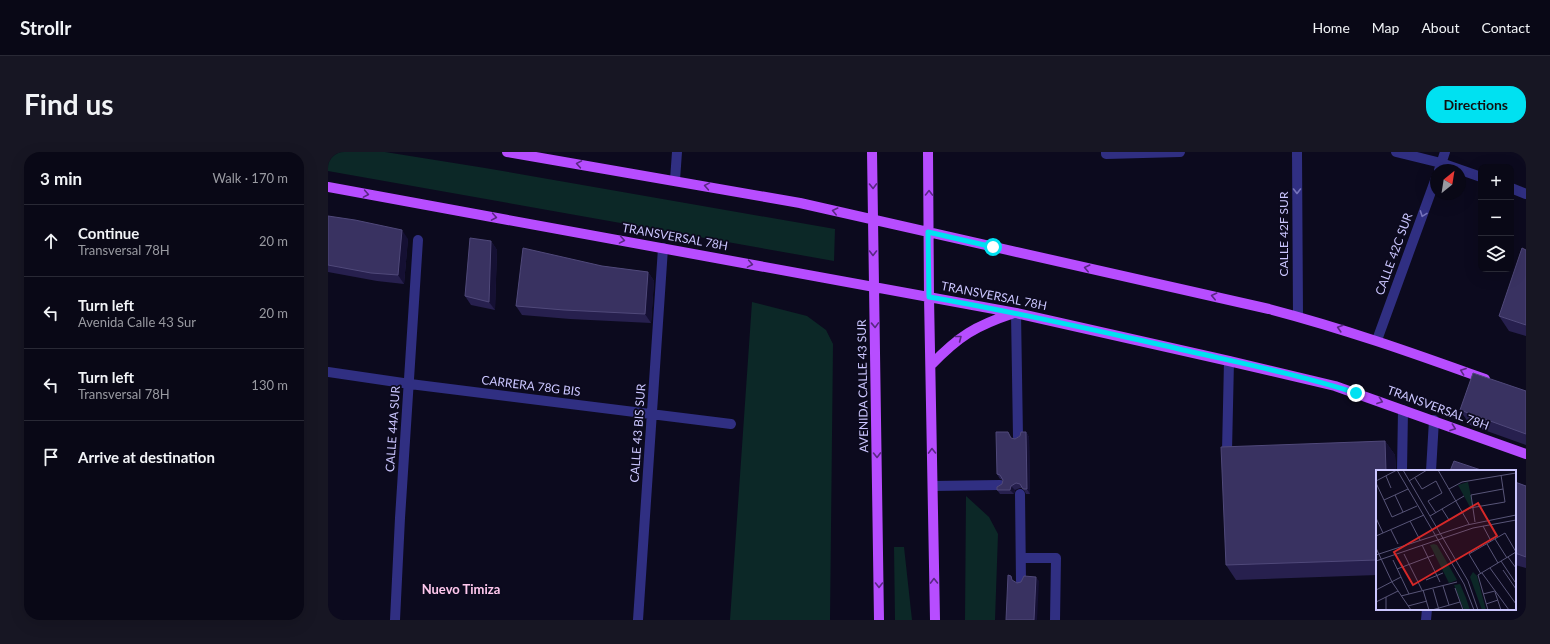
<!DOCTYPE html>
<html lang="en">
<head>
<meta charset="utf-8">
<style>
  :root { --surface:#090816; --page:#171623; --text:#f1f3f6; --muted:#999aa1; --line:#292935; --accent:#00e1f1 }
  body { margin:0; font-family:Lato,sans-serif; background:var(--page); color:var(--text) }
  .controls { position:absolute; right:12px; top:12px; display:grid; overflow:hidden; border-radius:8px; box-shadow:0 4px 16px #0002 }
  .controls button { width:36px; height:36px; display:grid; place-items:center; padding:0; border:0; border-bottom:1px solid var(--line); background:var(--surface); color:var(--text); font:20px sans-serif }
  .compass { position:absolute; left:1102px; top:12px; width:36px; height:36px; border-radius:50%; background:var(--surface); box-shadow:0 4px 16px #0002; rotate:30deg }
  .stop { position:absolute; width:12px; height:12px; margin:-9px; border:3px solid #00e1f1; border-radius:50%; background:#fff }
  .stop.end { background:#00e1f1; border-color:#fff; box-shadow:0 1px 4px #0008 }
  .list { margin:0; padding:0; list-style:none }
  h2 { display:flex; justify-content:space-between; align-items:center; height:52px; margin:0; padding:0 16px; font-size:17px }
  h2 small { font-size:13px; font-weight:400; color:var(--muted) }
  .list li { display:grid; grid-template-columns:26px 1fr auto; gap:12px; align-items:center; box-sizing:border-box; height:72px; padding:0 16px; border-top:1px solid var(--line) }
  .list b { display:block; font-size:15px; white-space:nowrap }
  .list p { margin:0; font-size:13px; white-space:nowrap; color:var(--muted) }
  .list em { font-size:13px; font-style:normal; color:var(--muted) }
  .icon { flex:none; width:22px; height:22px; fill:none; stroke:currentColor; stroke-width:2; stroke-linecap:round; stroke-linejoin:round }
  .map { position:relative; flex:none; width:1198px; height:468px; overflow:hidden; border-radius:16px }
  header { display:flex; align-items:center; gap:24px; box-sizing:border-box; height:56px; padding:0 20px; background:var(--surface); border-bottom:1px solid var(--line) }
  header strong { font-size:19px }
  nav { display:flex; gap:22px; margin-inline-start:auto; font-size:14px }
  .intro { display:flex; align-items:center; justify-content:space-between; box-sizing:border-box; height:96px; padding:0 24px }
  h1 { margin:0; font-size:28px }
  .button { padding:10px 18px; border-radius:16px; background:var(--accent); color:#111; font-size:14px; font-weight:700 }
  main { display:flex; gap:24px; padding:0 24px }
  aside { flex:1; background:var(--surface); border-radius:16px; box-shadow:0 4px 16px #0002 }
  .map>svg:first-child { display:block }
</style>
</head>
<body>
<header>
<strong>Strollr</strong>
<nav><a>Home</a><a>Map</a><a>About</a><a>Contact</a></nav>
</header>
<div class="intro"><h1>Find us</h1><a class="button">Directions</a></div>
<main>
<aside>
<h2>3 min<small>Walk · 170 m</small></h2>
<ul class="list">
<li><svg class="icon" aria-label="ahead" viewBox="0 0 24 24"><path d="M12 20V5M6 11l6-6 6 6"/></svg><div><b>Continue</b><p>Transversal 78H</p></div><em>20 m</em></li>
<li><svg class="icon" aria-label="left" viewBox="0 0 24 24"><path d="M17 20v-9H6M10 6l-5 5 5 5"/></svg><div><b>Turn left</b><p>Avenida Calle 43 Sur</p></div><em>20 m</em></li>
<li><svg class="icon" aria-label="left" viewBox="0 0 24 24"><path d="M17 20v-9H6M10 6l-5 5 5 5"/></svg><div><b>Turn left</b><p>Transversal 78H</p></div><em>130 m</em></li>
<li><svg class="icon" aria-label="arrive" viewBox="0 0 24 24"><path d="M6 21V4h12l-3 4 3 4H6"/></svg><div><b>Arrive at destination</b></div></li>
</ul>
</aside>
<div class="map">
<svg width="1198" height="468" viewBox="0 0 1198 468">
  <rect width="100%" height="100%" fill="#0c0a1e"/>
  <!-- green -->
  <path fill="#0c2827" d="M0 0H57L157 16 507 77 506 109 0 19Z
    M424 150 479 164 498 178 505 192 502 468H402Z
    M638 344 661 365 670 382 667 468H637Z
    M566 395H576L584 468H567Z"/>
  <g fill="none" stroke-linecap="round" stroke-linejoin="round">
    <!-- service -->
    <path stroke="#302f82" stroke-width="10" d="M688 161 690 285
      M1074 319 1075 258
      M605 334 672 333
      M692 342 693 429
      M693 406H728L727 468"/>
    <!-- minor -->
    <path stroke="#302f82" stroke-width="10" d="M778 0V2L852 0
      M969 0 970 164
      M1068 0 1113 11 1153 25
      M1111 18 1117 0
      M347 28 349 0
      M1183 36 1198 42
      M1049 188 1108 26
      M0 220 82 232 403 272
      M899 299 901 209
      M1103 319 1106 268
      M67 468 72 366 90 88
      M310 468 335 96
      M1098 468 1099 457"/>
    <!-- primary -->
    <path stroke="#b74dff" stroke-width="10" d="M179 0 472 51 941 157C1014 176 1085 201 1157 227
      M544 0 551 468
      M600 0 601 145 607 468
      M0 35 688 161 901 209 1007 234 1198 302
      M603 213C631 184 647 174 686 161"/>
  </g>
  <!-- wall -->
  <path fill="#27204e" d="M0 64 80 87 76 132 49 129 0 120Z
    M163 89 169 98 167 158 143 153 137 144Z
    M1198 98V184L1181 179 1171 164Z
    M274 114 320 120 326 129 323 171 242 167 194 163 188 154Z
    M1198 239V293L1142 273 1132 258Z
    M698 280 701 285 702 342H698L695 336H692L687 338 686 342H672L669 338 674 332 675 328 672 327 669 322 684 286 687 287Z
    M1057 289 1067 303 1068 319H1049V423L908 428 898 413Z
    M1187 330 1198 334V416L1187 413Z"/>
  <!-- shaded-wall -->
  <path fill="#151033" d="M74 78 80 87 76 132 70 123Z
    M163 89 169 98 167 158 161 150Z
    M320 120 326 129 323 171 317 162Z
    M698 280 701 285 702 342 699 337Z
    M1057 289 1067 303 1068 319H1058Z
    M683 334 687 338 686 342 682 338Z
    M708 425 711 429 709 468H706Z"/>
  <!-- building -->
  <path fill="#393261" stroke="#50497a" d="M0 64 27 68 74 78 70 123 43 121 0 113Z
    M142 86 163 89 161 150 137 144Z
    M195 96 274 114 320 120 317 162 236 158 188 154Z
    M1194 96 1198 98V173L1171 164Z
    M1145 221 1198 239V282L1132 258Z
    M668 280H680L683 286 687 287 692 284 693 280H698L699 337H695L692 332 688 331 683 334 682 338H669V335L674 332 675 328 672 323 669 322Z
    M1057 289 1058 319H1049V408L898 413 893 295Z
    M1126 309 1156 319H1122Z
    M1187 330 1198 334V405L1187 401Z
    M680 423 683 424 684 428 689 431 693 430 696 424 708 425 706 468H678Z"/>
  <!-- one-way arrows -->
  <defs><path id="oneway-chevron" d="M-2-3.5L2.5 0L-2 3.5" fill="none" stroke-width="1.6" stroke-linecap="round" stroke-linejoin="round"/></defs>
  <g stroke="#592883">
    <use href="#oneway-chevron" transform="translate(251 12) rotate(-170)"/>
    <use href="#oneway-chevron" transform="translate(379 34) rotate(-170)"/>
    <use href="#oneway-chevron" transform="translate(545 34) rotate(89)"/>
    <use href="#oneway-chevron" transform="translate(601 41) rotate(-89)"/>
    <use href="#oneway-chevron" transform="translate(38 42) rotate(10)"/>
    <use href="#oneway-chevron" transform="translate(507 59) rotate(-167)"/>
    <use href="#oneway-chevron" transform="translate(166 65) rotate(10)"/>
    <use href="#oneway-chevron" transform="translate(294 88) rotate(10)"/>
    <use href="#oneway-chevron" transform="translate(545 101) rotate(90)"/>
    <use href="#oneway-chevron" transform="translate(422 112) rotate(10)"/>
    <use href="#oneway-chevron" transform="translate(759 116) rotate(-167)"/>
    <use href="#oneway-chevron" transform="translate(886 144) rotate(-167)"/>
    <use href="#oneway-chevron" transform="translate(547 173) rotate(88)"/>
    <use href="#oneway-chevron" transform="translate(1012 176) rotate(-163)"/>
    <use href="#oneway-chevron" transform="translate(631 186) rotate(-38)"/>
    <use href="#oneway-chevron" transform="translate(1135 219) rotate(-160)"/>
    <use href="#oneway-chevron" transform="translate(1052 249) rotate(20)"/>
    <use href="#oneway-chevron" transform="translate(1125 276) rotate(20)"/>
    <use href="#oneway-chevron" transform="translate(604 299) rotate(-91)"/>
    <use href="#oneway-chevron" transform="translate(549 303) rotate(89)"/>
    <use href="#oneway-chevron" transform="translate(606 429) rotate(-91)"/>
    <use href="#oneway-chevron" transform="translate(551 433) rotate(90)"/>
  </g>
  <g stroke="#7673ba">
    <use href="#oneway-chevron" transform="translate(969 39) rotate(90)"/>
    <use href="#oneway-chevron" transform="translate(1095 62) rotate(110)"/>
  </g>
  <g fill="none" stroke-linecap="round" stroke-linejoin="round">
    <!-- route -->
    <path stroke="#00e1f1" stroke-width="5" d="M665 95 600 80 601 145C684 159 765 178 847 196 907 210 969 222 1028 241"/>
  </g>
  <g text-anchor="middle" stroke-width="3.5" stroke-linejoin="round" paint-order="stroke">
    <!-- street labels -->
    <g font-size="12" fill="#cbc6ff" stroke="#0c0a1e">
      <text transform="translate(956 82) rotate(-90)" y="4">CALLE 42F SUR</text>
      <text transform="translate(347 85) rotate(10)" y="4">TRANSVERSAL 78H</text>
      <text transform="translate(1066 102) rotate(-70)" y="4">CALLE 42C SUR</text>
      <text transform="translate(666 144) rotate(11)" y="4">TRANSVERSAL 78H</text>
      <text transform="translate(203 234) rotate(7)" y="4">CARRERA 78G BIS</text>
      <text transform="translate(535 234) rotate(-91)" y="4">AVENIDA CALLE 43 SUR</text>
      <text transform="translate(1110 256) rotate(20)" y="4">TRANSVERSAL 78H</text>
      <text transform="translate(65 277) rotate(-86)" y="4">CALLE 44A SUR</text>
      <text transform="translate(310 281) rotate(-86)" y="4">CALLE 43 BIS SUR</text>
    </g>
    <!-- neighbourhood labels -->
    <g font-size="13" font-weight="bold" fill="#ffc8ed" stroke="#0c0a1e">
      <text x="133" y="442">Nuevo Timiza</text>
    </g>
  </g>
  <!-- overview -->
  <g transform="translate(1048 318)">
    <rect width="140" height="140" fill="#0c0a1e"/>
    <path d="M92 12 97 36 94 37 82 15ZM58 74 61 75 81 110 73 113 54 75ZM97 102 101 106 110 140H106L94 107ZM84 114 90 128 94 140H88L78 115Z" fill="#0c2827"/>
    <path fill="none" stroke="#585578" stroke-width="1" d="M21 0 88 114 98 140M27 0 92 111 102 140M62 0 93 54M10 6 15 18M39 8 46 19 60 11 66 23 52 31 60 43M0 11 21 0M33 11 51 0M0 13 16 47 41 36M73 19 86 12 140 3M19 25 27 42M8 30 32 19M66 39 73 50 94 38 129 32 125 5M54 46 88 26M0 48 7 63M34 51 44 70M99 52 95 25 127 19M107 56 115 71M15 60 22 74M0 66 48 45M119 69 131 88M111 74 122 93M46 75 64 112M0 78 16 112 35 140M28 84 46 120M0 85 91 55 140 45M132 87 140 98M17 90 33 124M0 91 97 58 140 50M125 91 139 112M114 98 140 134M21 99 58 85M127 100 140 119M106 103 133 140M105 104 93 84 129 63 140 82M50 110 67 103M67 116 73 135M79 118 87 140M57 119 63 140M0 120 25 107M47 120 53 140M119 122 125 140M107 124 119 121M25 126 81 112M0 132 22 121M110 134 122 130M32 136 51 131M10 140V127M56 140 84 132M112 140 102 105 140 82"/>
    <path fill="#d62828" fill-opacity="0.15" stroke="#d62828" stroke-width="2" d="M102 33 121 66 37 115 18 82Z"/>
    <rect width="140" height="140" fill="none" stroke="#cbc6ff" stroke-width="2"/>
  </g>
</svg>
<div class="controls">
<button>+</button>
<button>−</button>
<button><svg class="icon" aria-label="layers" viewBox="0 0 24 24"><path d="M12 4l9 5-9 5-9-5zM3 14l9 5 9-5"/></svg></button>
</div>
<svg class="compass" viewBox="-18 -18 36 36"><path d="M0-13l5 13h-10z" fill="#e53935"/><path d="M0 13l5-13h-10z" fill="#999aa1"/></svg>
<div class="stop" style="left:665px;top:95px"></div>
<div class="stop end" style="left:1028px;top:241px"></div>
</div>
</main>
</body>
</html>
